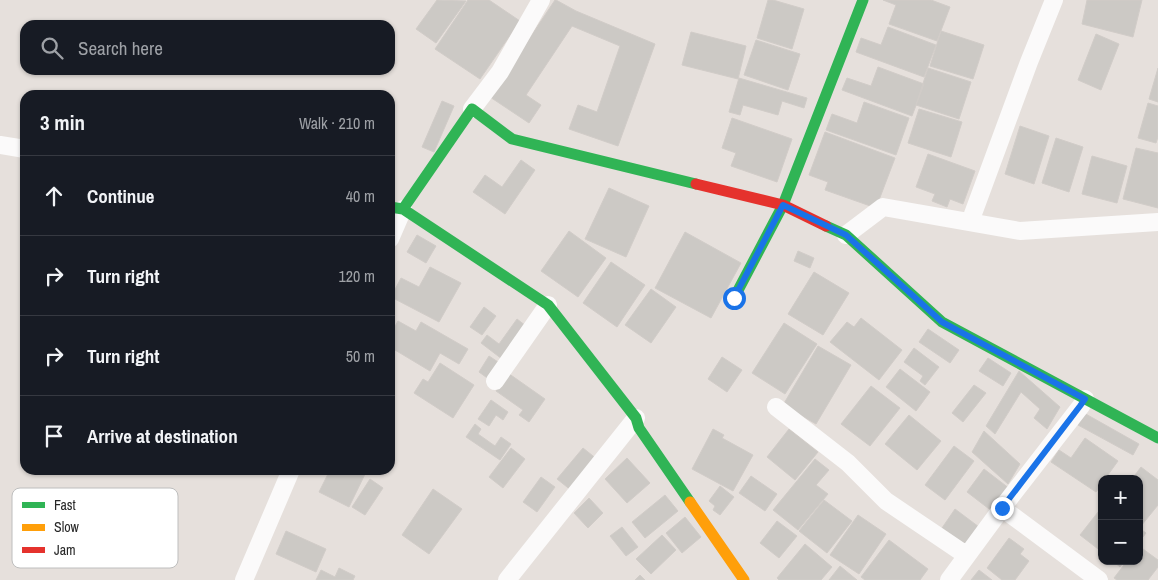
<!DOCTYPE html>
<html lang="en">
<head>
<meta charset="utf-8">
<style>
  :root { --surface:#171b24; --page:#20242c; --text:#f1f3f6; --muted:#9ea1a6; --line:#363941 }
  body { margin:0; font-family:"Archivo Narrow",sans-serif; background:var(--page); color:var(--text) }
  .controls { position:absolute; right:15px; bottom:15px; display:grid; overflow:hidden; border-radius:10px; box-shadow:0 1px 4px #0004 }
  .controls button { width:45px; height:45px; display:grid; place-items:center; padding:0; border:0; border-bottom:1px solid var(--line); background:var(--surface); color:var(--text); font:25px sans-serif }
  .stop { position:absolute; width:15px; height:15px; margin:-11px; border:4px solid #1a73e8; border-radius:50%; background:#fff }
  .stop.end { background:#1a73e8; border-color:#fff; box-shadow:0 1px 5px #0008 }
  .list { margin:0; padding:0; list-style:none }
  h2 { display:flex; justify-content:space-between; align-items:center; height:65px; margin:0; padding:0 20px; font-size:21px }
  h2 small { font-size:16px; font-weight:400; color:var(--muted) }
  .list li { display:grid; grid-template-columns:32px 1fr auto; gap:15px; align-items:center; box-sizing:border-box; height:80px; padding:0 20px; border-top:1px solid var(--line) }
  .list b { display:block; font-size:19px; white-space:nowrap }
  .list em { font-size:16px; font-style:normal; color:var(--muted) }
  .icon { flex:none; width:28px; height:28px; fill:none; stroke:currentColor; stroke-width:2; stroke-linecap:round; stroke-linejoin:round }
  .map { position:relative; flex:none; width:1158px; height:580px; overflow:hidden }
  .search { position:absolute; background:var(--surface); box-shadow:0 1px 4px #0004; left:20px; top:20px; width:375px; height:55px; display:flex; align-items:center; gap:12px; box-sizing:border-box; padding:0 18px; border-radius:15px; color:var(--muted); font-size:19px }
  .panel { position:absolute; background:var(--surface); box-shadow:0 1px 4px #0004; left:20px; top:90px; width:375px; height:385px; border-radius:15px }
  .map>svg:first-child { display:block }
</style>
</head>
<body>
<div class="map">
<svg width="1158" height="580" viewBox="0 0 1158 580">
  <rect width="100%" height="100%" fill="#e6e0dc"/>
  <!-- building -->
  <path fill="#ccc9c5" stroke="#d1ccc8" d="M437 0 466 1 436 43 416 29Z
    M468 0H489L520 21 480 79 435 49Z
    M555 0H556L576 11 655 44 618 146 569 129 578 105 597 112 620 46 572 26 526 95 541 105 529 123 490 97Z
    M768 0H773L804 9 792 49 757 38Z
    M883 0H931L950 7 937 41 889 24 896 5Z
    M1087 0H1142L1133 37 1082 24Z
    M888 27 936 45 924 77 856 52 861 38 881 45Z
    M941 31 984 45 973 79 930 66Z
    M691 32 746 46 738 79 682 65Z
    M1096 34 1119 44 1101 90 1078 80Z
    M756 40 800 54 788 90 744 75Z
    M878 67 924 84 912 116 842 90 847 78 871 86Z
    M928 68 971 82 959 119 916 105Z
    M1158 68V102L1149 99Z
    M739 78 807 98 804 108 782 101 778 115 743 105 740 115 729 112Z
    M442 101 454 106 434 152 422 147Z
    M864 102 909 118 896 155 826 130 832 114 857 123Z
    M1148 103 1158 106V137L1156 143 1138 138Z
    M919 109 962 122 951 157 908 143Z
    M732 118 792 139 777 182 731 166 736 153 722 148Z
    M1020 126 1049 136 1034 184 1005 174Z
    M825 132 895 158 876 208 825 190 828 182 809 175Z
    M1056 138 1083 147 1069 192 1042 183Z
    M1136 148 1158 153V208L1123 199Z
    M928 154 975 171 963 204 950 199 947 207 932 201 935 194 916 187Z
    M1092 156 1127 166 1117 203 1082 194Z
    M521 160 535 170 505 214 473 192 485 175 502 187Z
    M609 188 649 206 626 257 585 239Z
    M569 231 606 258 578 297 541 271Z
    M685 232 741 263 711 318 655 288Z
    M417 235 436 246 426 263 407 252Z
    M798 251 814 258 810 268 794 261Z
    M611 262 645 285 617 327 583 303Z
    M430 267 461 283 439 322 391 297 401 278 419 287Z
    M814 272 849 293 823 335 788 314Z
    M651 289 676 307 651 343 625 325Z
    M484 307 496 316 482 335 470 327Z
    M861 318 902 350 879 380 830 342 847 322 854 327Z
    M517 319 526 326 502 359 481 343 487 335 499 344Z
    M398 321 416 331 421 322 468 349 459 364 440 353 430 371 390 347V335Z
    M784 323 817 344 785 394 752 373Z
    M928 329 959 350 950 363 919 342Z
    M818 346 851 365 816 424 783 405Z
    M914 348 939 367 925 385 920 381 923 376 904 362Z
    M489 356 501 364 490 380 479 372Z
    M722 357 742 370 727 392 708 379Z
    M988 358 1011 373 1003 386 979 371Z
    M440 363 474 385 453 418 414 393 423 379 428 382Z
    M900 369 930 392 916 411 886 387Z
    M1019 371 1060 407 1047 429 1034 418 1040 409 1021 392 995 434 986 426Z
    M508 373 545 399 529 422 519 415 523 410 496 391Z
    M974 385 986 393 963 422 952 413Z
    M871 386 900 408 870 446 841 424Z
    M491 400 508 412 503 420 496 415 489 426 478 419Z
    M1084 413 1139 444 1133 455 1078 425Z
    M909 415 941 441 917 470 885 444Z
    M475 424 481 429 478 434 495 446 501 437 511 444 500 460 466 437Z
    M713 429 724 435 722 438 753 455 733 491 692 469Z
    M789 429 818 452 795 480 767 457Z
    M984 431 1020 464 1008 484 972 452Z
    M1085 438 1118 461 1105 479H1102V484L1096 492 1051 462 1059 450 1071 458Z
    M954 446 974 461 945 500 925 485Z
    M511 448 525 459 503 488 489 477Z
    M583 448 598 460 572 491 557 479Z
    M627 458 650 483 627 503 605 479Z
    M815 459 829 470 816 485 828 494 798 530 773 510Z
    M1141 467 1158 480V505L1141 526 1139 525V479H1132Z
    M984 469 1010 489 993 512 967 492Z
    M330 470H367L349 507 319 492Z
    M751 476 777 494 765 511 739 493Z
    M541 477 555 487 537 512 523 502Z
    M370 479 383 488 365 515 352 507Z
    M720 486 734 497 720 515 713 510 715 506 709 501Z
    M433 489 462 509 429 554 402 535Z
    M665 495 678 511 645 538 632 522Z
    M589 498 603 513 588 528 574 513Z
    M824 500 852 521 827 553 799 531Z
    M1102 507V552L1080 535Z
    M955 509 979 527 966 545 942 528Z
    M858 515 886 534 859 574 830 555Z
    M685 517 701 537 682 553 666 533Z
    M777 521 797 536 779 558 760 543Z
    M622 527 638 547 626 556 610 536Z
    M1139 528 1146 533 1139 542Z
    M286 531 326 549 316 572 276 554Z
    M662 535 676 550 651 574 636 559Z
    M1009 538 1024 549 1020 554 1029 561 1015 580H1002L987 568Z
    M889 540 928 569 920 580H865L861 577Z
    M805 544 832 567 821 580H779L777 578Z
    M1139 546 1158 560V567L1148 580H1117L1114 578 1127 561H1139Z
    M1113 561H1124L1120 567Z
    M840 566 857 580H829Z
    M339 568 355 576 353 580H316L321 570 335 577Z
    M979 570 992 580H971Z
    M640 575 645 580H635Z"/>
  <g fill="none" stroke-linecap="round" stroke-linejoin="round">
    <!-- street -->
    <path stroke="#fbfafa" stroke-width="18" d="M472 109 500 72 541 0
      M0 145 25 149
      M970 222 1029 62 1054 0
      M846 235 883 207 1020 231 1158 222
      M390 239 403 209
      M495 381 548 305
      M776 407 848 463 886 501 966 555
      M1002 508 1099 580
      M244 580 291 470
      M507 580 636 418
      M949 580 1002 508 1081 406 1085 399"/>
    <!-- fast -->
    <path stroke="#30b455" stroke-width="11" d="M390 207 403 209 548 305 636 418 639 428 690 502
      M403 209 472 109 512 139 696 184
      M826 226 846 235 942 322 1158 438
      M734 298 783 205 863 0"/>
    <!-- slow -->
    <path stroke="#ff9f0a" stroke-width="11" d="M690 502 744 580"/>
    <!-- jam -->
    <path stroke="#e5322d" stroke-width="11" d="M696 184 783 205 826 226"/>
  </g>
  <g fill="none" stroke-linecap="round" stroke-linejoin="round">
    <!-- route -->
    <path stroke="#1a73e8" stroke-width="6" d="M734 298 783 205 846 235 942 322 1085 399 1080 406 1002 508"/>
  </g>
  <!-- legend -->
  <rect x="12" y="488" width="166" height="80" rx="8" fill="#fff" stroke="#bebebe" stroke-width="1"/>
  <rect x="22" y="502" width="23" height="6" fill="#30b455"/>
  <rect x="22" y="524" width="23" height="7" fill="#ff9f0a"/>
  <rect x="22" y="547" width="23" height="6" fill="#e5322d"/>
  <g font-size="14" fill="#272727">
    <text x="54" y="510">Fast</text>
    <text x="54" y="532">Slow</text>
    <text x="54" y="555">Jam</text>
  </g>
</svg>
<div class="controls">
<button>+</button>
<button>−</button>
</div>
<div class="stop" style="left:734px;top:298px"></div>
<div class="stop end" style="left:1002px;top:508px"></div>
<div class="search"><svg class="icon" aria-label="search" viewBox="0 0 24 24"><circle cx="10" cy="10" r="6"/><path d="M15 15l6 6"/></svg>Search here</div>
<section class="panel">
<h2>3 min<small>Walk · 210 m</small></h2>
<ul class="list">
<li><svg class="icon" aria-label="ahead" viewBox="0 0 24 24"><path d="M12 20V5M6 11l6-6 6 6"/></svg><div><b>Continue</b></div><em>40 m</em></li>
<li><svg class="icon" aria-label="right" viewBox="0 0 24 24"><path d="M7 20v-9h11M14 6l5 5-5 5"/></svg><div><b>Turn right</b></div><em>120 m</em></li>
<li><svg class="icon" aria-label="right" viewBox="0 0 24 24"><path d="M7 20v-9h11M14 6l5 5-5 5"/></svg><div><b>Turn right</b></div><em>50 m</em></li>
<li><svg class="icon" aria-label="arrive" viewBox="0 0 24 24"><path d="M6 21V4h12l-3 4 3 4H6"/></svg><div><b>Arrive at destination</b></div></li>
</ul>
</section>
</div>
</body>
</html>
